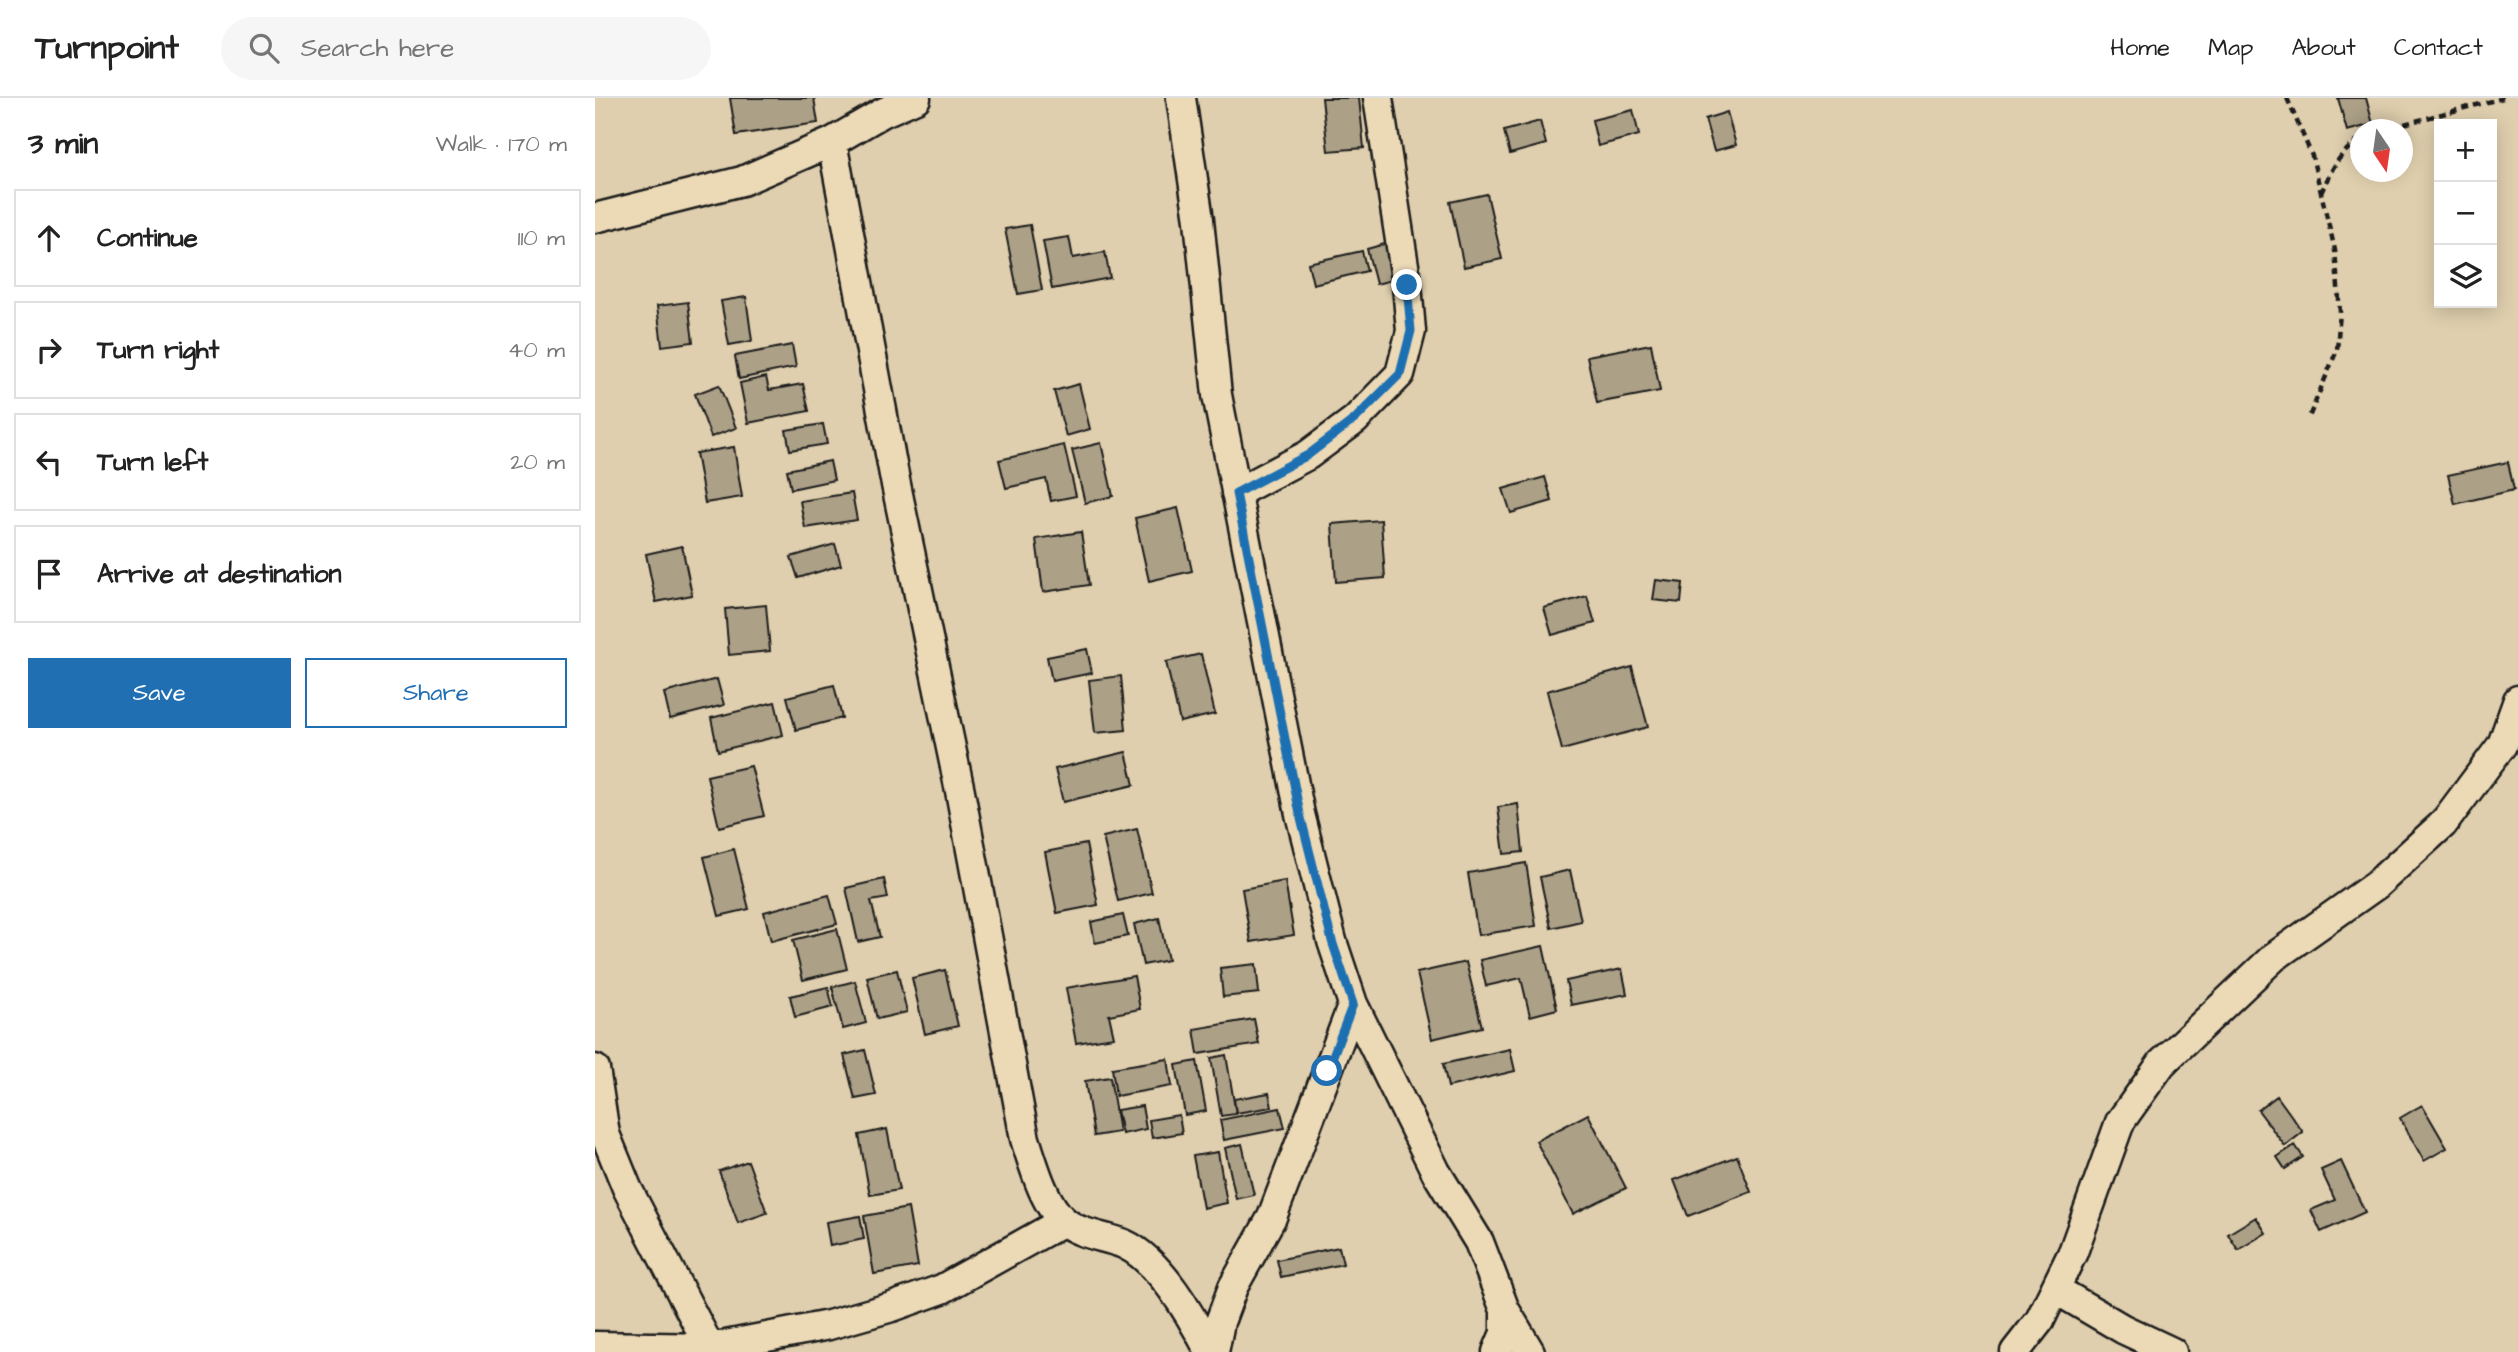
<!DOCTYPE html>
<html lang="en">
<head>
<meta charset="utf-8">
<style>
  :root { --surface:#fff; --page:#f6f6f6; --text:#222; --muted:#767676; --line:#e0e0e0; --accent:#1f6fb2 }
  body { margin:0; font-family:"Architects Daughter",sans-serif; background:var(--page); color:var(--text) }
  .controls { position:absolute; right:21px; top:21px; display:grid; overflow:hidden; border-radius:0px; box-shadow:0 4px 18px #0003 }
  .controls button { width:63px; height:63px; display:grid; place-items:center; padding:0; border:0; border-bottom:2px solid var(--line); background:var(--surface); color:var(--text); font:35px sans-serif }
  .compass { position:absolute; left:1755px; top:21px; width:63px; height:63px; border-radius:50%; background:var(--surface); box-shadow:0 4px 18px #0003; rotate:167deg }
  .stop { position:absolute; width:21px; height:21px; margin:-16px; border:5px solid #1f6fb2; border-radius:50%; background:#fff }
  .stop.end { background:#1f6fb2; border-color:#fff; box-shadow:0 2px 7px #0008 }
  .list { margin:0; padding:0; list-style:none }
  h2 { display:flex; justify-content:space-between; align-items:center; height:91px; margin:0; padding:0 28px; font-size:30px }
  h2 small { font-size:23px; font-weight:400; color:var(--muted) }
  .list li { display:grid; grid-template-columns:46px 1fr auto; gap:21px; align-items:center; box-sizing:border-box; height:98px; margin:0 14px 14px; padding:0 14px; border:2px solid var(--line); border-radius:0px }
  .list b { display:block; font-size:26px; white-space:nowrap }
  .list em { font-size:23px; font-style:normal; color:var(--muted) }
  .actions { display:flex; gap:14px; padding:21px 28px }
  .actions a { flex:1; padding:16px 0; border:2px solid var(--accent); border-radius:0px; text-align:center; font-size:24px; color:var(--accent) }
  .actions .main { background:var(--accent); color:#fff }
  .icon { flex:none; width:38px; height:38px; fill:none; stroke:currentColor; stroke-width:2; stroke-linecap:round; stroke-linejoin:round }
  .map { position:relative; flex:none; width:1923px; height:1254px; overflow:hidden }
  header { display:flex; align-items:center; gap:42px; box-sizing:border-box; height:98px; padding:0 35px; background:var(--surface); border-bottom:2px solid var(--line) }
  header strong { font-size:33px }
  nav { display:flex; gap:38px; margin-inline-start:auto; font-size:24px }
  .search { width:490px; height:63px; background:var(--page); display:flex; align-items:center; gap:18px; box-sizing:border-box; padding:0 24px; border-radius:38px; color:var(--muted); font-size:26px }
  main { display:flex }
  aside { flex:1; background:var(--surface) }
  .map>svg:first-child { display:block }
</style>
</head>
<body>
<header>
<strong>Turnpoint</strong>
<div class="search"><svg class="icon" aria-label="search" viewBox="0 0 24 24"><circle cx="10" cy="10" r="6"/><path d="M15 15l6 6"/></svg>Search here</div>
<nav><a>Home</a><a>Map</a><a>About</a><a>Contact</a></nav>
</header>
<main>
<aside>
<h2>3 min<small>Walk · 170 m</small></h2>
<ul class="list">
<li><svg class="icon" aria-label="ahead" viewBox="0 0 24 24"><path d="M12 20V5M6 11l6-6 6 6"/></svg><div><b>Continue</b></div><em>110 m</em></li>
<li><svg class="icon" aria-label="right" viewBox="0 0 24 24"><path d="M7 20v-9h11M14 6l5 5-5 5"/></svg><div><b>Turn right</b></div><em>40 m</em></li>
<li><svg class="icon" aria-label="left" viewBox="0 0 24 24"><path d="M17 20v-9H6M10 6l-5 5 5 5"/></svg><div><b>Turn left</b></div><em>20 m</em></li>
<li><svg class="icon" aria-label="arrive" viewBox="0 0 24 24"><path d="M6 21V4h12l-3 4 3 4H6"/></svg><div><b>Arrive at destination</b></div></li>
</ul>
<div class="actions"><a class="main">Save</a><a>Share</a></div>
</aside>
<div class="map">
<svg width="1923" height="1254" viewBox="0 0 1923 1254">
  <rect width="100%" height="100%" fill="#dfcfae"/>
  <filter id="ink" filterUnits="userSpaceOnUse"><feTurbulence type="fractalNoise" baseFrequency=".0143" numOctaves="2"/><feDisplacementMap in="SourceGraphic" scale="14" xChannelSelector="R" yChannelSelector="G"/><feConvolveMatrix kernelMatrix="1 2 1 2 8 2 1 2 1" color-interpolation-filters="sRGB"/></filter>
  <g filter="url(#ink)">
    <!-- building -->
    <path fill="#aca087" stroke="#1c1c1c" stroke-width="2" d="M135 0H219L223 25 141 37Z
      M727 0H764L769 50 733 53Z
      M1743 0H1771L1778 26 1752 33Z
      M1038 12 1044 37 1003 48 997 22Z
      M1132 14 1141 47 1119 53 1110 21Z
      M945 23 951 46 915 56 909 33Z
      M892 96 907 161 869 169 855 104Z
      M435 127 447 192 423 196 410 131Z
      M474 139 478 160 510 154 515 180 457 191 448 143Z
      M793 145 801 181 781 186 772 151Z
      M767 153 772 173 718 186 713 165Z
      M151 199 157 243 134 247 126 203Z
      M93 204 98 244 67 248 62 208Z
      M1056 246 1065 293 1002 305 992 258Z
      M197 247 201 269 144 281 140 258Z
      M171 279 174 292 208 286 214 313 153 325 145 285Z
      M484 286 495 331 471 338 459 293Z
      M124 287 141 330 116 339 100 296Z
      M228 326 232 346 195 352 191 332Z
      M506 345 518 398 490 405 477 352Z
      M469 347 481 398 456 403 451 381 411 390 404 362Z
      M139 349 147 399 110 405 101 355Z
      M235 363 239 382 196 391 192 372Z
      M1913 364 1919 392 1860 406 1853 377Z
      M950 379 957 403 916 415 908 391Z
      M257 395 262 422 210 430 205 403Z
      M583 410 597 473 554 483 540 420Z
      M786 422 790 480 741 484 737 426Z
      M486 434 494 487 448 494 441 441Z
      M240 446 246 467 203 480 196 459Z
      M87 448 97 497 61 504 51 456Z
      M1061 482 1088 485 1086 505 1058 502Z
      M992 498 1000 525 957 537 949 510Z
      M171 507 175 553 134 557 130 511Z
      M492 551 497 575 457 583 452 559Z
      M606 556 620 616 585 624 571 564Z
      M1037 569 1053 629 967 652 952 593Z
      M526 578 531 632 500 635 494 582Z
      M122 581 129 607 75 621 69 595Z
      M239 587 247 620 201 632 192 599Z
      M180 604 188 637 123 653 116 620Z
      M531 654 539 687 468 704 460 671Z
      M156 668 169 718 124 729 112 678Z
      M923 706 928 754 909 756 903 709Z
      M542 731 557 795 523 803 508 739Z
      M491 746 503 807 462 815 450 754Z
      M139 751 154 811 124 818 109 759Z
      M931 765 941 828 883 837 873 775Z
      M975 772 986 823 956 830 945 779Z
      M289 781 293 800 276 803 285 839 263 844 251 790Z
      M690 783 699 837 656 844 647 791Z
      M234 797 242 826 176 843 169 814Z
      M528 817 533 838 500 845 496 824Z
      M564 820 573 862 548 867 539 826Z
      M242 831 252 871 208 882 198 842Z
      M948 848 962 911 935 918 926 880 891 888 885 862Z
      M871 864 887 929 837 941 822 875Z
      M661 866 664 895 628 899 625 870Z
      M1027 871 1032 896 976 907 971 883Z
      M302 872 312 914 282 921 272 879Z
      M350 872 363 928 330 936 317 880Z
      M539 878 545 911 514 917 519 939 481 945 471 890Z
      M260 883 271 925 248 931 237 889Z
      M233 889 238 909 200 919 195 898Z
      M659 921 664 946 603 956 599 931Z
      M915 951 920 973 853 989 848 966Z
      M270 952 281 997 260 1001 249 957Z
      M631 957 641 1016 626 1018 616 960Z
      M573 961 577 988 521 998 517 970Z
      M602 963 611 1013 590 1017 581 967Z
      M515 979 524 1034 499 1038 490 983Z
      M674 995 677 1009 641 1015 639 1001Z
      M1682 998 1708 1034 1690 1048 1663 1012Z
      M1827 1007 1852 1050 1829 1063 1805 1020Z
      M547 1008 551 1031 527 1036 522 1012Z
      M685 1010 690 1030 629 1042 625 1022Z
      M993 1016 1031 1090 978 1116 941 1043Z
      M584 1017 587 1035 557 1040 554 1022Z
      M292 1031 304 1092 275 1097 264 1037Z
      M647 1046 659 1097 641 1101 630 1050Z
      M1700 1047 1708 1059 1690 1071 1682 1059Z
      M623 1054 632 1105 608 1110 598 1058Z
      M1142 1058 1156 1094 1093 1118 1079 1082Z
      M153 1063 172 1115 143 1125 124 1073Z
      M1746 1063 1770 1114 1726 1134 1716 1112 1740 1102 1726 1072Z
      M313 1110 323 1168 279 1176 269 1118Z
      M265 1118 269 1141 235 1148 231 1124Z
      M1661 1119 1671 1135 1643 1152 1633 1136Z
      M744 1149 748 1166 686 1179 682 1162Z"/>
    <g fill="none" stroke-linecap="round" stroke-linejoin="round">
      <defs>
        <path id="street" d="M586 0 604 122 622 297 705 716 737 843 758 906 841 1074 884 1144 910 1212V1235L902 1254
          M237 44 299 377 365 693 430 1041C438 1065 449 1107 469 1123 485 1137 510 1138 529 1146 566 1163 597 1219 615 1254
          M0 120 147 83 237 44 287 15 321 0
          M641 395 713 357 760 322 805 276 816 233 812 187 783 0
          M0 971 10 1036 32 1090 117 1254
          M1460 1191 1528 1231 1577 1254
          M910 1212 935 1254
          M0 1248 115 1250 234 1227 297 1209 347 1191 469 1123
          M619 1254 625 1224 638 1189 677 1119 758 906
          M1420 1254 1445 1222 1478 1154 1525 1024 1567 965 1679 859 1781 787 1848 726 1907 647 1923 602"/>
      </defs>
      <!-- street casing -->
      <use href="#street" stroke="#1c1c1c" stroke-width="33"/>
      <!-- path -->
      <path stroke="#1c1c1c" stroke-width="4.5" stroke-dasharray="7 5" stroke-linecap="butt" d="M1692 0 1717 58 1740 152 1745 214 1742 252 1714 319
        M1786 32 1908 0
        M1726 95C1738 69 1742 58 1766 40"/>
      <!-- street -->
      <use href="#street" stroke="#ecdab7" stroke-width="28"/>
    </g>
  </g>
  <g fill="none" stroke-linecap="round" stroke-linejoin="round" filter="url(#ink)">
    <!-- route -->
    <path stroke="#1f6fb2" stroke-width="9" d="M732 973 758 906 737 843 705 716 641 395 713 357 760 321 805 276 816 233 812 187"/>
  </g>
</svg>
<div class="controls">
<button>+</button>
<button>−</button>
<button><svg class="icon" aria-label="layers" viewBox="0 0 24 24"><path d="M12 4l9 5-9 5-9-5zM3 14l9 5 9-5"/></svg></button>
</div>
<svg class="compass" viewBox="-18 -18 36 36"><path d="M0-13l5 13h-10z" fill="#e53935"/><path d="M0 13l5-13h-10z" fill="#767676"/></svg>
<div class="stop" style="left:732px;top:973px"></div>
<div class="stop end" style="left:812px;top:187px"></div>
</div>
</main>
</body>
</html>
